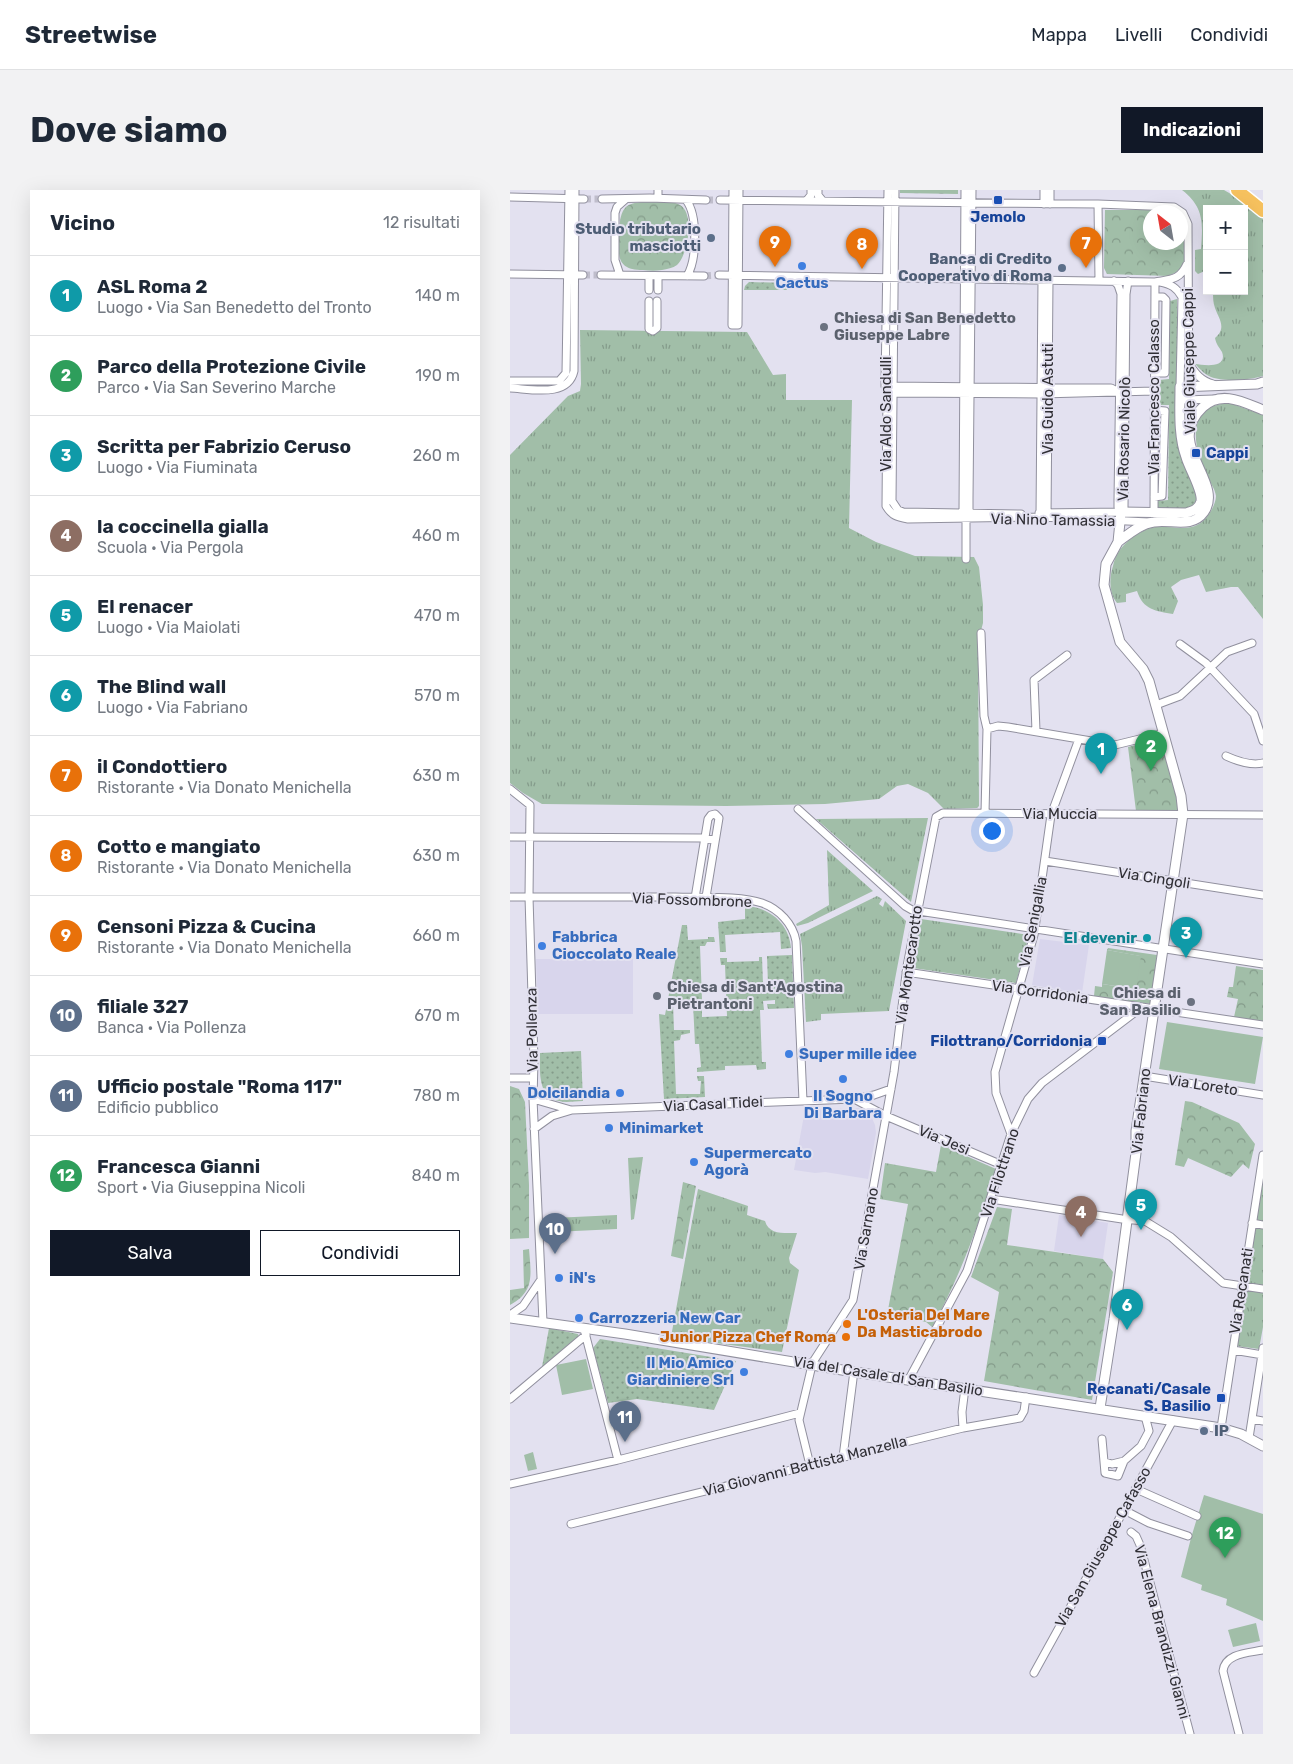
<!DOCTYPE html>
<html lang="it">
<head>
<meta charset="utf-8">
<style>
  :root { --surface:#fff; --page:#f2f2f3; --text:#1f2937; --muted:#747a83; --line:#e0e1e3; --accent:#111827 }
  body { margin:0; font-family:Rubik,sans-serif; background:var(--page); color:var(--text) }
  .controls { position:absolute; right:15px; top:15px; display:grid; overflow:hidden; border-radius:0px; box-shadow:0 5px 20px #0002 }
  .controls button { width:45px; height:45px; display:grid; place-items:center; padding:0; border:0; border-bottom:1px solid var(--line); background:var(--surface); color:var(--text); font:25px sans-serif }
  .compass { position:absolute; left:633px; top:15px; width:45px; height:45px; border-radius:50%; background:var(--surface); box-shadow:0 5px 20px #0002; rotate:329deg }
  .you { position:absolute; left:481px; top:640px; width:18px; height:18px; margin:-12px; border:4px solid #fff; border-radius:50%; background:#1a73e8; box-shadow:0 0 0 8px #1a73e833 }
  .badge { display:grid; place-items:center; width:32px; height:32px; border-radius:50%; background:var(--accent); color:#fff; font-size:16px; font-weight:700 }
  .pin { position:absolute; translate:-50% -41px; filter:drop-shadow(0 1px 2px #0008) }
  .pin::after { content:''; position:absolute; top:26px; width:18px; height:15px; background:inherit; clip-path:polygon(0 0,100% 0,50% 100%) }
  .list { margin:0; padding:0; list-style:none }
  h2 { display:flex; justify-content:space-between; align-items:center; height:65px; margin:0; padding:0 20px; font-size:21px }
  h2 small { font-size:16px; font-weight:400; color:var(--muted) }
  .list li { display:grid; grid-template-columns:32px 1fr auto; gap:15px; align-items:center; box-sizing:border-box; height:80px; padding:0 20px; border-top:1px solid var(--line) }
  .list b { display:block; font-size:19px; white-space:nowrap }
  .list p { margin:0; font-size:16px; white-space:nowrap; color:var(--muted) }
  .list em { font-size:16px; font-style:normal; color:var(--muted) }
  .actions { display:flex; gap:10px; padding:15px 20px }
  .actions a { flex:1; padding:11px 0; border:1px solid var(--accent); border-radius:0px; text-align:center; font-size:18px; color:var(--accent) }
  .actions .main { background:var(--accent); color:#fff }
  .map { position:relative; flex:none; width:753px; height:1544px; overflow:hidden; border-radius:0px }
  header { display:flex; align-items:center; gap:30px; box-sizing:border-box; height:70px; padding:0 25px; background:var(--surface); border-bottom:1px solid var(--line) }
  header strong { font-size:24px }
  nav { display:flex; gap:28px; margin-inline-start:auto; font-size:18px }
  .intro { display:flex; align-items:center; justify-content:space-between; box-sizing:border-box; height:120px; padding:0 30px }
  h1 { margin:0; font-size:35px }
  .button { padding:12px 22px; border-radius:0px; background:var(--accent); color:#fff; font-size:18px; font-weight:700 }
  main { display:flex; gap:30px; padding:0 30px }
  aside { flex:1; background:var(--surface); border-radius:0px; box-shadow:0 5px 20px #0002 }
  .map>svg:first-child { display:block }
</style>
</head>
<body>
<header>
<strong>Streetwise</strong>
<nav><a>Mappa</a><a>Livelli</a><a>Condividi</a></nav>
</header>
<div class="intro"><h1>Dove siamo</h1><a class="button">Indicazioni</a></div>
<main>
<aside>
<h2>Vicino<small>12 risultati</small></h2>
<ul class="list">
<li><span class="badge" style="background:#0f9aa8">1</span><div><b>ASL Roma 2</b><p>Luogo · Via San Benedetto del Tronto</p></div><em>140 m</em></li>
<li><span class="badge" style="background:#2e9e5b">2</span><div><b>Parco della Protezione Civile</b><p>Parco · Via San Severino Marche</p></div><em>190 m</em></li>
<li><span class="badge" style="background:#0f9aa8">3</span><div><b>Scritta per Fabrizio Ceruso</b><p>Luogo · Via Fiuminata</p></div><em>260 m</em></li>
<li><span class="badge" style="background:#8d6e63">4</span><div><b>la coccinella gialla</b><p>Scuola · Via Pergola</p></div><em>460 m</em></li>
<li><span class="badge" style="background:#0f9aa8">5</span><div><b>El renacer</b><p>Luogo · Via Maiolati</p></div><em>470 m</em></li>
<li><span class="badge" style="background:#0f9aa8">6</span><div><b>The Blind wall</b><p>Luogo · Via Fabriano</p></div><em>570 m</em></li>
<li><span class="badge" style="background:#e8710a">7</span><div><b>il Condottiero</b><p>Ristorante · Via Donato Menichella</p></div><em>630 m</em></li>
<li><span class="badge" style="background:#e8710a">8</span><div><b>Cotto e mangiato</b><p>Ristorante · Via Donato Menichella</p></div><em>630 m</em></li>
<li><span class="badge" style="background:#e8710a">9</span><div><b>Censoni Pizza &amp; Cucina</b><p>Ristorante · Via Donato Menichella</p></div><em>660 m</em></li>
<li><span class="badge" style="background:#5c6f8a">10</span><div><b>filiale 327</b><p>Banca · Via Pollenza</p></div><em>670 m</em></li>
<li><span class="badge" style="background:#5c6f8a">11</span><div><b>Ufficio postale &quot;Roma 117&quot;</b><p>Edificio pubblico</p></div><em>780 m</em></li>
<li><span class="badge" style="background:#2e9e5b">12</span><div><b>Francesca Gianni</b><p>Sport · Via Giuseppina Nicoli</p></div><em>840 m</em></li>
</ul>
<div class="actions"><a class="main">Salva</a><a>Condividi</a></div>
</aside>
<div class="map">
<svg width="753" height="1544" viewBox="0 0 753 1544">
  <defs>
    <pattern id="grass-tufts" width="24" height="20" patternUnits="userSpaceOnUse" patternTransform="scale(1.25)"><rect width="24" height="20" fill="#a1bea8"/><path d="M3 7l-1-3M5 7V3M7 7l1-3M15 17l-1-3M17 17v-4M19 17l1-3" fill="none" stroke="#849b8a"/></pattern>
    <pattern id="park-crowns" width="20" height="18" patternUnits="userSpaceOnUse" patternTransform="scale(1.25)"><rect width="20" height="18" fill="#a1bea8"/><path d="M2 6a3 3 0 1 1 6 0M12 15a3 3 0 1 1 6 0" fill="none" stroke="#849b8a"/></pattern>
    <pattern id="garden-dots" width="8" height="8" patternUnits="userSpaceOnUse" patternTransform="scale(1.25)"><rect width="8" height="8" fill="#a1bea8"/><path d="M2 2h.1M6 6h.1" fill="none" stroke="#849b8a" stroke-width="1.8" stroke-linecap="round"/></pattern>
  </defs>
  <rect width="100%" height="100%" fill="#e3e1f0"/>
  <!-- built -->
  <path fill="#d8d5ec" d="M530 749 579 755 572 803 522 795Z
    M26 769H123V824H28Z
    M343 918H350L357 923 362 928 365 935 366 943 358 989 315 982 305 983 284 980 295 920Z
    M549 1025 598 1033 593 1069 544 1061Z"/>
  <!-- grass -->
  <path fill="url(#grass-tufts)" d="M672 0H714L726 7 753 26V186C741 190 713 192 701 187 694 184 690 179 685 174 694 175 718 179 712 162 709 157 706 154 705 148 717 138 709 129 705 118 703 113 703 107 703 101H734V19H697V80L688 84 685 81V60L691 59C693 33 694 17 672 0Z
    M70 140 237 142 263 185 276 184V210H342L339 338 366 352 405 366 464 367 469 377 473 415V433L468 452 469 616 467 618 434 619 418 603 398 594 387 596 369 609 315 614 216 616 32 614 13 603 0 593V265L58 206 70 201 71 194Z
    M720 213 753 225V429L728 397H721L696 402 689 385 671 390 661 397 668 411 663 424C646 421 633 420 627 401L616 404V412L607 413C599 403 599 388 603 376 605 366 610 358 618 351 626 344 635 339 645 337 663 335 681 344 695 329 700 324 706 313 706 306 705 298 698 289 695 282 682 252 677 215 720 213Z
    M418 628 401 712 306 629Z
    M317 660 363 701 298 733 287 736 286 734 319 715Z
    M367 706 372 709 369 714 373 717 375 711 396 731 379 821 311 824V830L296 832 292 756 290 744Z
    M411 729 519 745 506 793 403 778Z
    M753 965V1137L749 1159 726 1156Z
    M133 967 124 1029 121 1030 118 968Z
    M188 999 238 1016 237 1025 255 1031C259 1045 274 1043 287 1043L279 1068 280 1073 289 1080 272 1162 161 1147Z
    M107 1025V1039L44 1042 43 1028Z"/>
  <!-- park -->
  <path fill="url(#park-crowns)" d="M390 0H448V4L390 3Z
    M132 12C143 12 160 9 170 15 185 23 178 65 167 75 163 78 157 79 152 80 146 81 140 81 133 80 107 80 108 67 109 44 110 36 109 25 115 18 120 13 125 13 132 12Z
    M595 20H656L664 22H641V52H671V28C676 36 677 63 674 73 671 80 665 83 658 86L597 84 594 78Z
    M652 548 668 605 670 621H626L618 557Z
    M598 758 647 765 641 814 584 806 585 796 592 797V794L625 799 630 766 597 760Z
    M726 776 753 780V831L724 827 728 809 717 807 719 797H723Z
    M0 896 9 899 15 912 19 995V1048L0 1049Z
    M675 911 682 912 729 933 745 954 739 979 733 974 721 987 678 968 674 977 665 975Z
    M431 955 486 979C469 1034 450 1087 422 1137L416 1132 377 1125 398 1014 370 1009 375 973 426 982Z
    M173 992 186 996 173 1069 161 1066Z
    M487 1017 502 1019 497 1055 593 1069 603 1082 582 1210 474 1191 489 1102 461 1087Z
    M19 1059C21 1084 25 1102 0 1115V1100L14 1098 13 1060Z"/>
  <!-- garden -->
  <path fill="url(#garden-dots)" d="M239 92 277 93V100H234L235 96Z
    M667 109C667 137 667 165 667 194 667 216 667 237 670 259 672 271 688 302 686 310 682 323 661 319 651 319L647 316 648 311 658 310 659 215H649V190L659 189 660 111Z
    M235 716C259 717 279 733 281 758L271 759 270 742 215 745 216 762H210L208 732 235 729Z
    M172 735H177L178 750 198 749V747H204L205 752H197L195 756H190L192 810H206L207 813 192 814V827L217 826 215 775H211L210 768H217V772L249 771V767H252L253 794H258L257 766 282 765 284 818 258 819 257 814H265V810L253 811 254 820H250L252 872H256V879L247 880 246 875 215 876V880L187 882V878L191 877 189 854H185L183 813H163L164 840H180V843L171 845 170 850 164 851 166 904H190L191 891H188L187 886H194L195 907 154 909 149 824 155 825Z
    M71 861 73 911C65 911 56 913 49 911 27 907 30 880 30 863Z
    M39 1138 68 1144 69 1147 32 1177Z
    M90 1149 226 1171 204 1220 127 1209 98 1213 83 1158Z"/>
  <!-- pitch -->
  <path fill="#a1bea8" d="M597 760 631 766 626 799 592 794Z
    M657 832 753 847 745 894 649 879Z
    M76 1169 83 1199 52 1205 46 1175Z
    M23 1262 27 1279 18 1281 14 1265Z
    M694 1305 753 1324V1431L716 1415 717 1409 691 1400 692 1395 671 1387 681 1348Z
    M746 1433 750 1451 723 1457 718 1440Z"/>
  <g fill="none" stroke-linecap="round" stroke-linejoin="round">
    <!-- minor-tunnel -->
    <path stroke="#bfbdcb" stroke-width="7" stroke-dasharray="7 3.5" stroke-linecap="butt" d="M74 9H92
      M196 10H210
      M73 85H91
      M194 86 209 85"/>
    <defs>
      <path id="minor" d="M148 0V8
        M223 0 222 135H228L229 0
        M308 0V5L312 10
        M378 0 375 196 377 203 376 316C382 326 387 327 398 329L530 327 639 332
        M385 0 382 311 388 320 393 322 511 324
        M455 0 453 323 456 329V369
        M534 0V14
        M0 7 74 9
        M92 9 140 8 196 10
        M176 10C188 25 187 70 177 86
        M210 10 588 14 664 17 673 23 678 34 679 236
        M297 10 301 5V0
        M540 14V0
        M588 14 589 90
        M0 84 73 85
        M91 85 194 86
        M110 85 105 70V23L107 17 116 9
        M209 85 645 92C661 89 670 90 677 74
        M604 91 608 95 611 104 608 310V317L611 322
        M650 92C661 94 667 98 672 107L670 197
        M139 100V86
        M148 100V86
        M139 111V139L143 141 147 138V111
        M679 174C686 184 691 191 703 194
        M645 183H655L656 110 653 107H645
        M0 191H49L56 183 59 0
        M378 196 579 198H601L609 202
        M0 198C21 199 58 208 64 181L65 0
        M380 203 531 204 644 201
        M675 210 704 209
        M644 307 652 306 655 221 644 220
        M611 322 614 318 616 104 618 91
        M529 323 611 322
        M644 323 645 92
        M457 326 459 323V308L462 0
        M530 327 532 89
        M537 328 539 90
        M471 443 474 526 477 539 475 623
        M670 454 696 473 744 524 753 551
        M646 515 670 506 717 462 742 453
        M477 539 488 536 498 537 605 555 654 543
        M526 541 524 490 557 465
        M716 566C727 571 741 576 753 573
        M0 599 20 615 19 707 24 871 23 909 33 1132
        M288 619 395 716 402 720 753 774
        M0 647 194 648 205 650
        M535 671 753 705
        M0 707C55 707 110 707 165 707 190 708 229 705 252 713 269 719 283 734 286 751L293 911
        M185 708 198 629 201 625 205 624 209 628 196 707
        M396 782 753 835
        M634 886 753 905
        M0 888H23
        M23 909 61 920
        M346 910 376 926 492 975
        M24 939 42 926 62 920 344 909 364 905 381 899
        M501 944 486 903 485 882 524 745 541 625 569 549
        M481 1009 612 1029 635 1031 661 1047 713 1093 753 1099
        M742 1033 753 1035
        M0 1125 13 1116 30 1091
        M74 1139 108 1270
        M723 1160 753 1165
        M301 1175 343 1110 384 882 397 776 426 627 433 623 753 625
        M399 1189 457 1081 501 944 518 909 532 893 632 817
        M0 1209 76 1145
        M742 1229 753 1231
        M453 1238 452 1222 455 1198
        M711 1238 753 965
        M739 1248 753 1158
        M592 1249 595 1283 608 1286 614 1271 602 1274 595 1272
        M333 1267 344 1181
        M614 1271 631 1256 639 1241 635 1226
        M300 1275 289 1230 303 1171
        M0 1294 108 1270 290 1223
        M626 1299 687 1326
        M614 1320 639 1333 678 1346
        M61 1334 453 1238 510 1228 514 1221 516 1207
        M621 1342 626 1346 630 1355 680 1544
        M524 1483 614 1320 663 1230
        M729 1544 713 1481C715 1463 739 1463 753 1460"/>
      <path id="tertiary" d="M608 352C619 344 630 334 644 332 661 329 682 339 694 322 715 292 653 254 693 217 711 200 733 212 753 220
        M0 1128 115 1144 332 1180 711 1238 731 1244 753 1256
        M590 1218 604 1129 626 963V941L673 624 671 606 639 491 633 479 610 452 594 395 596 374 608 352 611 322 676 323C683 321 689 319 691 311 693 301 679 278 676 267 668 245 670 220 670 197L747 194 753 192"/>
      <path id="motorway" d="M727 0 753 21"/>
    </defs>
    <!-- minor casing -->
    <use href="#minor" stroke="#91909e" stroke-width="9"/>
    <!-- tertiary casing -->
    <use href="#tertiary" stroke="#91909e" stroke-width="11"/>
    <!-- motorway casing -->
    <use href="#motorway" stroke="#fff" stroke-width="15"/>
    <!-- minor -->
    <use href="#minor" stroke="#fff" stroke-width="7"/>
    <!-- tertiary -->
    <use href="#tertiary" stroke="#fff" stroke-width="9"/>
    <!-- motorway -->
    <use href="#motorway" stroke="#f6c15e" stroke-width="12"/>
  </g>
  <!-- markers -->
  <g fill="#1a4fb4" stroke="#e3e1f0" stroke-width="2">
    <rect x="483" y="5" width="10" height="10" rx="2.5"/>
    <rect x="681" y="258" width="10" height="10" rx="2.5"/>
    <rect x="587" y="846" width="10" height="10" rx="2.5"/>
    <rect x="706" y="1203" width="10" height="10" rx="2.5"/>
  </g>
  <g fill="#5c6f8a" stroke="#e3e1f0" stroke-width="2">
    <circle cx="201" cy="48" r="5"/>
    <circle cx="552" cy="78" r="5"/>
    <circle cx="694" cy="1241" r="5"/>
  </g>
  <g fill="#3f7fe0" stroke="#e3e1f0" stroke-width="2">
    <circle cx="292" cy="76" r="5"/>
    <circle cx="32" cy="756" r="5"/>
    <circle cx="279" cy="864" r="5"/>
    <circle cx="333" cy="889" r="5"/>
    <circle cx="110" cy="903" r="5"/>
    <circle cx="99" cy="938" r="5"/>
    <circle cx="184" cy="972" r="5"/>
    <circle cx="49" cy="1088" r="5"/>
    <circle cx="69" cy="1128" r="5"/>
    <circle cx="234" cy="1182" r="5"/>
  </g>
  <g fill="#6b7280" stroke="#e3e1f0" stroke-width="2">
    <circle cx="314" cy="137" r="5"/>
    <circle cx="147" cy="806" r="5"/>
    <circle cx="681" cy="812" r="5"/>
  </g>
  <circle fill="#0f9aa8" stroke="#e3e1f0" stroke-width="2" cx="637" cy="748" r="5"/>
  <g fill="#e8710a" stroke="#e3e1f0" stroke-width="2">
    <circle cx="337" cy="1134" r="5"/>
    <circle cx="336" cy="1147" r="5"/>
  </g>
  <g text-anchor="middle" stroke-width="4" stroke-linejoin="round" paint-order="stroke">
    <!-- transit labels -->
    <g font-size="15" font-weight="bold" fill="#164399" stroke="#e3e1f0" text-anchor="end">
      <text x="488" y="32" text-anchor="middle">Jemolo</text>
      <text x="696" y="268" text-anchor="start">Cappi</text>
      <text x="582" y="856">Filottrano/Corridonia</text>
      <text x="701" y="1204">Recanati/Casale<tspan x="701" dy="17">S. Basilio</tspan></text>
    </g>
    <!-- service labels -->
    <g font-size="15" font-weight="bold" fill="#4e5e75" stroke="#e3e1f0" text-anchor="end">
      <text x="191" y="44">Studio tributario<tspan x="191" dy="17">masciotti</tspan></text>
      <text x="542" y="74">Banca di Credito<tspan x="542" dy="17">Cooperativo di Roma</tspan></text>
      <text x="704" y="1246" text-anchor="start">IP</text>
    </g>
    <!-- shop labels -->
    <g font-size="15" font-weight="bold" fill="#366cbe" stroke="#e3e1f0" text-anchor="start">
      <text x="292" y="98" text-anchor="middle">Cactus</text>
      <text x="42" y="752">Fabbrica<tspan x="42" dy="17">Cioccolato Reale</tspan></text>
      <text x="289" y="869">Super mille idee</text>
      <text x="100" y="908" text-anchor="end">Dolcilandia</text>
      <text x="333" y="911" text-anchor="middle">Il Sogno<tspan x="333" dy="17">Di Barbara</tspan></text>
      <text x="109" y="943">Minimarket</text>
      <text x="194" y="968">Supermercato<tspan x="194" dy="17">Agorà</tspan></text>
      <text x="59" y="1093">iN's</text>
      <text x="79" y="1133">Carrozzeria New Car</text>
      <text x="224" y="1178" text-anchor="end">Il Mio Amico<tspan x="224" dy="17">Giardiniere Srl</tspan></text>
    </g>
    <!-- worship labels -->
    <g font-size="15" font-weight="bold" fill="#5b616d" stroke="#e3e1f0" text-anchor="start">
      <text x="324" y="133">Chiesa di San Benedetto<tspan x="324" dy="17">Giuseppe Labre</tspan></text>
      <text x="157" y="802">Chiesa di Sant'Agostina<tspan x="157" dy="17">Pietrantoni</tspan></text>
      <text x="671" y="808" text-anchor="end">Chiesa di<tspan x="671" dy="17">San Basilio</tspan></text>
    </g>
    <!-- street labels -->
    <g font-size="15" fill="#302f35" stroke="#e3e1f0">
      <text transform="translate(679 171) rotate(-91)" y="5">Viale Giuseppe Cappi</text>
      <text transform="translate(644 207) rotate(-90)" y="5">Via Francesco Calasso</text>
      <text transform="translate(538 209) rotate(-90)" y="5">Via Guido Astuti</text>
      <text transform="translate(376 224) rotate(-90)" y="5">Via Aldo Sandulli</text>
      <text transform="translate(614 249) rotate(-89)" y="5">Via Rosario Nicolò</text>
      <text transform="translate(543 330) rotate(1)" y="5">Via Nino Tamassia</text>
      <text x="550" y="629">Via Muccia</text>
      <text transform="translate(644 688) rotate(9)" y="5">Via Cingoli</text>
      <text transform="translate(182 710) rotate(2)" y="5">Via Fossombrone</text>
      <text transform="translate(523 732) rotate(-79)" y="5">Via Senigallia</text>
      <text transform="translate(399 775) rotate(-82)" y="5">Via Montecarotto</text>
      <text transform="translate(530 802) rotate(8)" y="5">Via Corridonia</text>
      <text transform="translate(22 840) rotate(-91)" y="5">Via Pollenza</text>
      <text transform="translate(693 895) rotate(9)" y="5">Via Loreto</text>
      <text transform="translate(203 914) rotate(-3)" y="5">Via Casal Tidei</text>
      <text transform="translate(631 921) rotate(-84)" y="5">Via Fabriano</text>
      <text transform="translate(434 950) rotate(23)" y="5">Via Jesi</text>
      <text transform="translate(490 983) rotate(-72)" y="5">Via Filottrano</text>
      <text transform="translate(356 1039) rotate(-80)" y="5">Via Sarnano</text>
      <text transform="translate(731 1101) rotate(-81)" y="5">Via Recanati</text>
      <text transform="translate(378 1186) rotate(9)" y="5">Via del Casale di San Basilio</text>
      <text transform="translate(295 1276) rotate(-14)" y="5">Via Giovanni Battista Manzella</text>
      <text transform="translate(593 1357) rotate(-61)" y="5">Via San Giuseppe Cafasso</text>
      <text transform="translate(652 1442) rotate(75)" y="5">Via Elena Brandizzi Gianni</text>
    </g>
    <!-- culture labels -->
    <g font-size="15" font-weight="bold" fill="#0d838f" stroke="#e3e1f0" text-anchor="end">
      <text x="627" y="753">El devenir</text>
    </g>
    <!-- food labels -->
    <g font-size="15" font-weight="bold" fill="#c56008" stroke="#e3e1f0" text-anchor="start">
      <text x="347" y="1130">L'Osteria Del Mare<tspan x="347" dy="17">Da Masticabrodo</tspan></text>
      <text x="326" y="1152" text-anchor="end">Junior Pizza Chef Roma</text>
    </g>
  </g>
</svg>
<div class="controls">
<button>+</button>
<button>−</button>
</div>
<svg class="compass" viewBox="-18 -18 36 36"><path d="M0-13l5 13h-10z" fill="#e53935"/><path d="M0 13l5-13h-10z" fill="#747a83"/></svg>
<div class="you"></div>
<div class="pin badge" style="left:591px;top:584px;background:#0f9aa8">1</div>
<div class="pin badge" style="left:641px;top:581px;background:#2e9e5b">2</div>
<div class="pin badge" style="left:676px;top:768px;background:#0f9aa8">3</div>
<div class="pin badge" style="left:571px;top:1047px;background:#8d6e63">4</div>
<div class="pin badge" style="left:631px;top:1040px;background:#0f9aa8">5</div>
<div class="pin badge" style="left:617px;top:1140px;background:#0f9aa8">6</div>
<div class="pin badge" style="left:576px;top:78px;background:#e8710a">7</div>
<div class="pin badge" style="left:352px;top:79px;background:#e8710a">8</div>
<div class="pin badge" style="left:265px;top:77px;background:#e8710a">9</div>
<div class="pin badge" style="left:45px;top:1064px;background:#5c6f8a">10</div>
<div class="pin badge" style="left:115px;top:1252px;background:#5c6f8a">11</div>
<div class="pin badge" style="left:715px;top:1368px;background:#2e9e5b">12</div>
</div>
</main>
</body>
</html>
